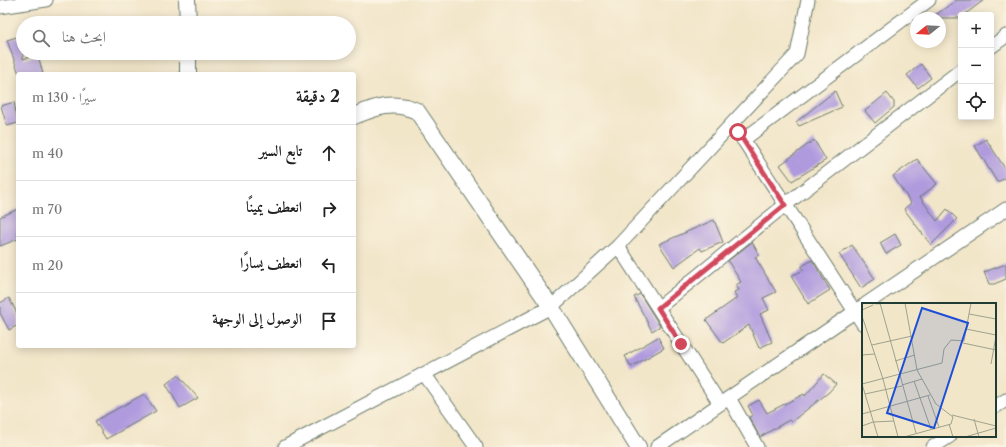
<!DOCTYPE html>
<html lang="ar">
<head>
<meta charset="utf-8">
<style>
  :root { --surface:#fff; --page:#f6f6f6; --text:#222; --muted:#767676; --line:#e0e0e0 }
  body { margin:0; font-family:"Libre Caslon Text",Amiri,serif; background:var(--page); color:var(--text); direction:rtl }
  .controls { position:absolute; right:12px; top:12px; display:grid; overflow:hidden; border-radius:4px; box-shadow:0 2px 10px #0003 }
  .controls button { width:36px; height:36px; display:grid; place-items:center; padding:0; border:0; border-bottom:1px solid var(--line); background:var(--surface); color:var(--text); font:20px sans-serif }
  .compass { position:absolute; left:910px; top:12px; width:36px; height:36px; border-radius:50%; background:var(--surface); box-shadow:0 2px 10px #0003; rotate:252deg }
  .stop { position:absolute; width:12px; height:12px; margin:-9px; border:3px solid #d1495b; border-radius:50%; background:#fff }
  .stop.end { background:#d1495b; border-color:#fff; box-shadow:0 1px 4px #0008 }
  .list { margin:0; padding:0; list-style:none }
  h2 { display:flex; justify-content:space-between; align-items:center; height:52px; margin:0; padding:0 16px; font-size:17px }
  h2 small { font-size:13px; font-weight:400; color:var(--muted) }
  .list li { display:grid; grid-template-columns:26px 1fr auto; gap:12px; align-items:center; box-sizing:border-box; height:56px; padding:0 16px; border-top:1px solid var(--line) }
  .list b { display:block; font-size:15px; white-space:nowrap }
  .list em { font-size:13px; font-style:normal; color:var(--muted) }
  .icon { flex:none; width:22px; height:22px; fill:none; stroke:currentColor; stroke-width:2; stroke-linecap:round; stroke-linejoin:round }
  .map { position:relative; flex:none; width:1006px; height:447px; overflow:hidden; direction:ltr }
  .search { position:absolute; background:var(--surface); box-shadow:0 2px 10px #0003; left:16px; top:16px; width:340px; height:44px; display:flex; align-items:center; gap:10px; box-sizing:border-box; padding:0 14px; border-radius:22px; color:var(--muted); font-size:15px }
  .panel { position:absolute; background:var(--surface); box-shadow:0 2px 10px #0003; left:16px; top:72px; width:340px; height:276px; border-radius:4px; direction:rtl }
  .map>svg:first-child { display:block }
</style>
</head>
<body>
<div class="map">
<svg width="1006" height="447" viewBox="0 0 1006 447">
  <rect width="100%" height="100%" fill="#fcf5e5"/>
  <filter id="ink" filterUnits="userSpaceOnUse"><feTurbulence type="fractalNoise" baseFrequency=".025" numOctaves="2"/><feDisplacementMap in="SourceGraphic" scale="8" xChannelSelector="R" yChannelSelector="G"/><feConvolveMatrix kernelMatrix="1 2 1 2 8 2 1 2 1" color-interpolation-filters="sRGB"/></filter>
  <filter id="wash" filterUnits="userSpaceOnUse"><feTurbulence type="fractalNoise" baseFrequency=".012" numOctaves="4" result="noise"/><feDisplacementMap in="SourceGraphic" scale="16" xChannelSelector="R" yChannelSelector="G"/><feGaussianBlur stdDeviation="0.9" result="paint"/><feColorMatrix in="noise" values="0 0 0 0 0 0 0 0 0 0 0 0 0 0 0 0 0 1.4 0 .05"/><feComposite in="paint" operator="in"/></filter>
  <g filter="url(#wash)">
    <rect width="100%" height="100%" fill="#f2e6c9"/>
    <g id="blocks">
      <!-- building -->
      <path fill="#af9ade" d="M957 0H984L964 15H961V18H931Z
        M23 35V59L38 55 43 74H19L7 40Z
        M921 64 931 78 918 88 907 75Z
        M835 91 842 107 799 126 796 122Z
        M887 93 894 102V107L875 123 865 111Z
        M14 102 18 123 7 126 1 106Z
        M986 139 1006 170V178L997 182 975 146Z
        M814 140 826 160 792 181 780 165Z
        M917 159 937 184 920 197 927 207 937 221 947 209 957 219 931 245 904 209 911 203 893 176Z
        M18 209V239L0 246V217Z
        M714 220 723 242 702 251 700 248 674 267 659 244Z
        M895 234 901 245 886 254 880 243Z
        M752 242 759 255 755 257 776 292 763 298 769 310 760 314 772 342 759 348 749 325 723 343 706 320 737 298 734 292 739 290 736 285 741 282 728 261Z
        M852 245 875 279 861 288 839 254Z
        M812 260 830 290 808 304 791 276 804 270 801 267Z
        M1006 264V279L994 284H989L984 272Z
        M640 294 660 326 652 331 634 297Z
        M9 298 18 315V325L9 330 0 313V303Z
        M658 337 664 348 631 367 625 356Z
        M824 374 836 384 829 392 791 422 789 420 760 437 749 417 753 415 748 406 759 400 767 413 804 394 805 396Z
        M178 375 198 398 180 408 166 384Z
        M144 394 156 411 106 439 95 421Z"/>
    </g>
  </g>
  <g filter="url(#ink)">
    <use href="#blocks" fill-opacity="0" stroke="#697868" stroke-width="1"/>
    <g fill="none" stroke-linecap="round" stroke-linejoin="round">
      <defs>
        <path id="minor" d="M0 7 46 0
          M991 47 1006 36
          M733 124 863 324
          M743 140 929 0
          M618 246 720 404
          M866 304 1006 209
          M658 308 785 205 961 70
          M425 375 476 447
          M729 398 757 447
          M995 407 1006 400
          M285 447 551 307 618 246 797 54 808 0
          M657 447 863 306
          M933 447 950 436"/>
        <path id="tertiary" d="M187 0 188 23
          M188 74V53
          M354 116C376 107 394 100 417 111L551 307 638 447"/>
      </defs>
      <!-- minor casing -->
      <use href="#minor" stroke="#697868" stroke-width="15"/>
      <!-- tertiary casing -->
      <use href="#tertiary" stroke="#697868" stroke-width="18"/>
      <!-- minor -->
      <use href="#minor" stroke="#fff" stroke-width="13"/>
      <!-- tertiary -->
      <use href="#tertiary" stroke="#fff" stroke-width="16"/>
    </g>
  </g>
  <g fill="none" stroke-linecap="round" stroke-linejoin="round" filter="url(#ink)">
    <!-- route -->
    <path stroke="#d1495b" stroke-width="5" d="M681 344 658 308 785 205 738 132"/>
  </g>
  <!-- overview -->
  <g transform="translate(862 303)">
    <rect width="134" height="134" fill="#f2e6c9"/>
    <path fill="none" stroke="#9ea28d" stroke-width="1" d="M0 0 19 1M18 0 54 130M0 7 11 2M107 11 134 16M0 13 21 76 36 134M104 26 134 32M101 40 134 47M10 42 50 33M0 52 13 51M33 58 53 52M129 61 134 33M52 78 69 126M0 81 80 60 82 46 89 37 102 38 109 0M0 81 16 134M40 82 60 76M3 91 40 83M66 93 77 124M0 111 68 92M90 112 134 123M112 116 117 134M87 121 91 134M0 123 11 119 32 118M42 134 89 121 91 114 74 101 55 67 43 0M103 134 134 125"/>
    <path fill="#1d4ed8" fill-opacity="0.15" stroke="#1d4ed8" stroke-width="2" d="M60 5 106 20 72 125 25 110Z"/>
    <rect width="134" height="134" fill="none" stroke="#1f3d34" stroke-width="2"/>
  </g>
</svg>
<div class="controls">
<button>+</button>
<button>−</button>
<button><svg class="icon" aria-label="locate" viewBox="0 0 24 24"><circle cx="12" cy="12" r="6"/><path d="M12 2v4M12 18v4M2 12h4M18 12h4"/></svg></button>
</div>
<svg class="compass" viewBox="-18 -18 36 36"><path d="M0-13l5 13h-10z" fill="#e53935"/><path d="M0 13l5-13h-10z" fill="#767676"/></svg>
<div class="stop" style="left:738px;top:132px"></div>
<div class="stop end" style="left:681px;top:344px"></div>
<div class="search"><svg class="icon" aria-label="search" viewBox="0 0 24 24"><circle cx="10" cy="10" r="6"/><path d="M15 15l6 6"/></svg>ابحث هنا</div>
<section class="panel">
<h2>2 دقيقة<small>سيرًا · 130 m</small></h2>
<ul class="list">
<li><svg class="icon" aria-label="ahead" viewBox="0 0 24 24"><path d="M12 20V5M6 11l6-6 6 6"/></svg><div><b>تابع السير</b></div><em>40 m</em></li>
<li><svg class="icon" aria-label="right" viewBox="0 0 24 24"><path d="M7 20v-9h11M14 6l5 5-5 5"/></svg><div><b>انعطف يمينًا</b></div><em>70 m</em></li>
<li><svg class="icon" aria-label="left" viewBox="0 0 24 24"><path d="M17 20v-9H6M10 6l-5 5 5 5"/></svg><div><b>انعطف يسارًا</b></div><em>20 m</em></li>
<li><svg class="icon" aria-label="arrive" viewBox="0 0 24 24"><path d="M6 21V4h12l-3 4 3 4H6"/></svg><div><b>الوصول إلى الوجهة</b></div></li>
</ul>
</section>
</div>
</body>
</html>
